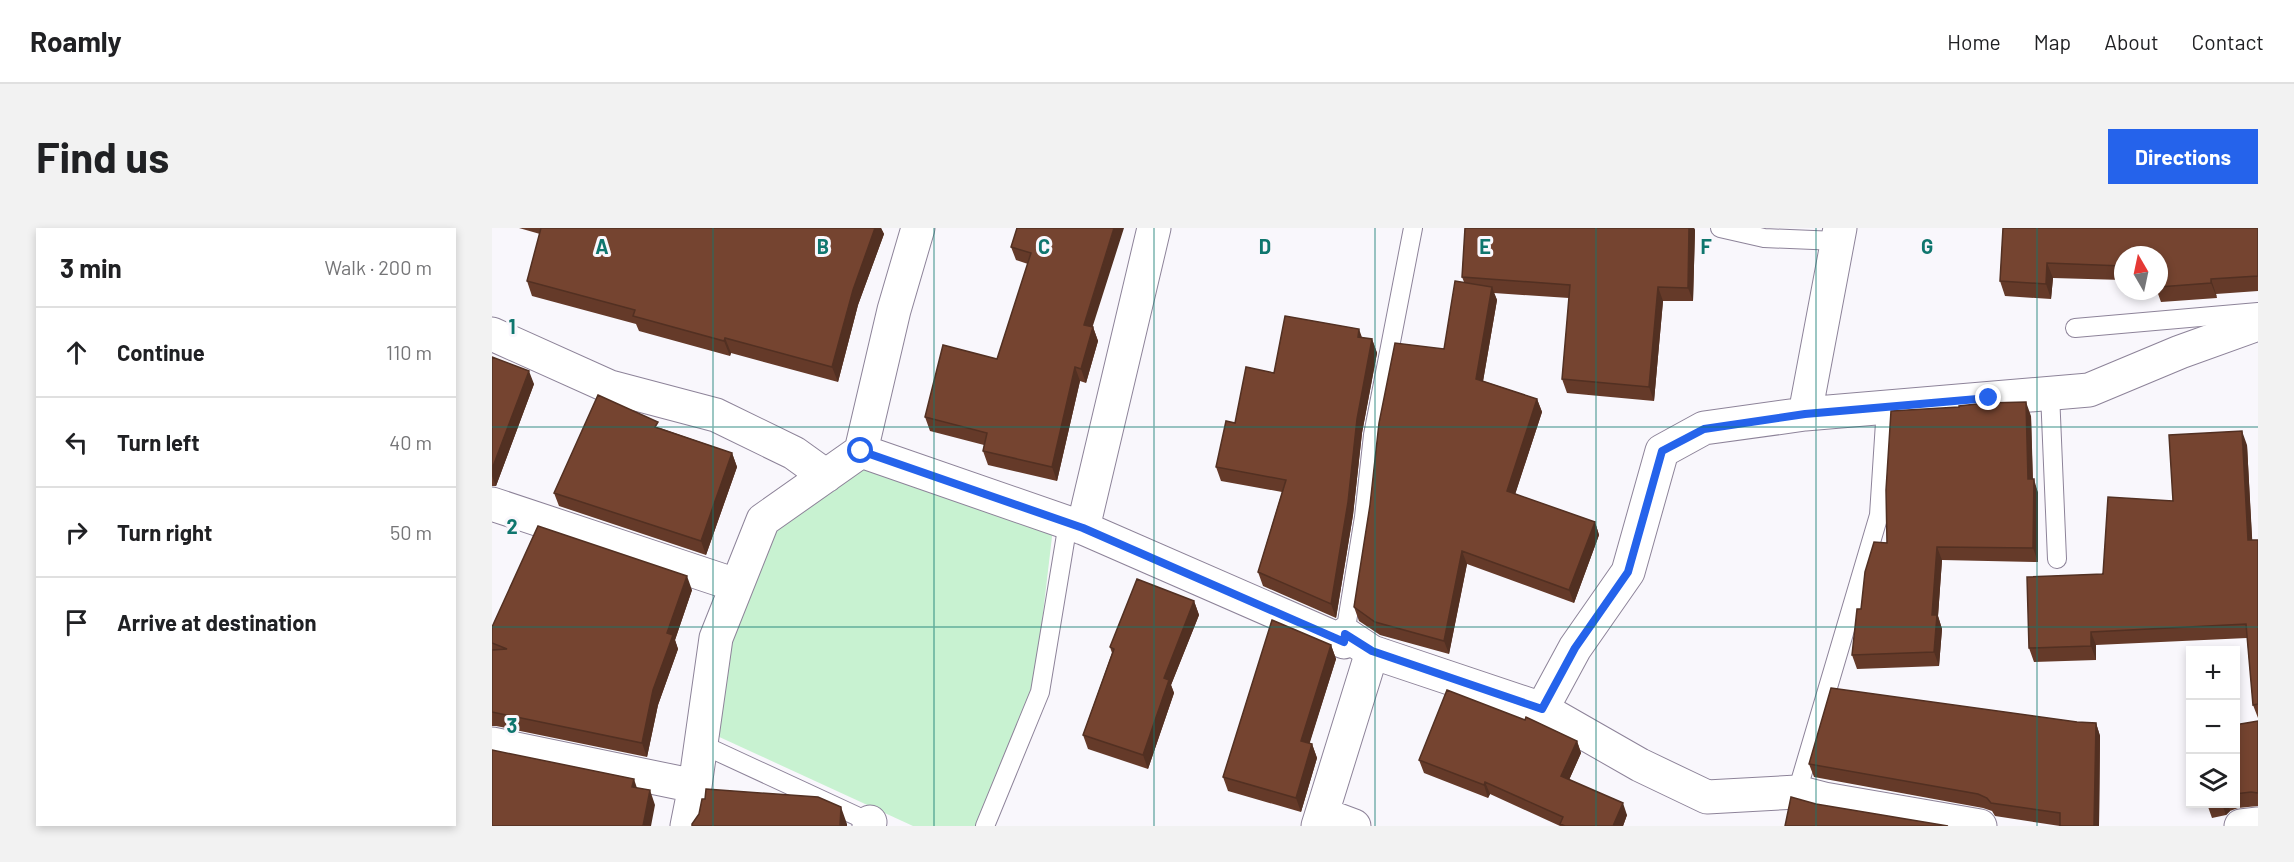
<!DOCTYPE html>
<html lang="en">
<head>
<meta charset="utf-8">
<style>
  :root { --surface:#fff; --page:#f2f2f2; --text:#202124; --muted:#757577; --line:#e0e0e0; --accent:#2563eb }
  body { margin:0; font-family:Barlow,sans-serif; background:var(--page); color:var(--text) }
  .controls { position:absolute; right:18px; bottom:18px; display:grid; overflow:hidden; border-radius:0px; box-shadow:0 3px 9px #0003 }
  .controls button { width:54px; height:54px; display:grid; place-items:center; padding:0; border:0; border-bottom:2px solid var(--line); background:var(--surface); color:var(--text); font:30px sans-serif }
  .compass { position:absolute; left:1622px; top:18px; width:54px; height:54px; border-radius:50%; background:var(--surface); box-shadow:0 3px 9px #0003; rotate:351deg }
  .stop { position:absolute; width:18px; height:18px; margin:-14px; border:4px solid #2563eb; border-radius:50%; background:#fff }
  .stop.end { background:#2563eb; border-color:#fff; box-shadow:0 2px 6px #0008 }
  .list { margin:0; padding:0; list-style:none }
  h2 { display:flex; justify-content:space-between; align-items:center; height:78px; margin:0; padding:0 24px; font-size:26px }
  h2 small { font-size:20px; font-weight:400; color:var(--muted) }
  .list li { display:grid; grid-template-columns:39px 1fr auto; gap:18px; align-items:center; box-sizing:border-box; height:90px; padding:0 24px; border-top:2px solid var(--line) }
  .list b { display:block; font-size:22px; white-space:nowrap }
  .list em { font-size:20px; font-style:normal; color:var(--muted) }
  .icon { flex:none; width:33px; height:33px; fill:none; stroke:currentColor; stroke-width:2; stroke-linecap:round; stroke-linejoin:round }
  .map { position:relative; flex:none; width:1766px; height:598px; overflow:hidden; border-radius:0px }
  header { display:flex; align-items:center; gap:36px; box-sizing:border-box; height:84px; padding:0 30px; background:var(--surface); border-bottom:2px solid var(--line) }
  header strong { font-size:28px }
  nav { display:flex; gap:33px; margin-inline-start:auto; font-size:21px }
  .intro { display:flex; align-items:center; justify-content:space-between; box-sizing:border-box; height:144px; padding:0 36px }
  h1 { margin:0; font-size:42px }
  .button { padding:15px 27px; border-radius:0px; background:var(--accent); color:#fff; font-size:21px; font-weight:700 }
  main { display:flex; gap:36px; padding:0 36px }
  aside { flex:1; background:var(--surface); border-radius:0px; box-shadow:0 3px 9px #0003 }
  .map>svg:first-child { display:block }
</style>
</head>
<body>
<header>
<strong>Roamly</strong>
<nav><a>Home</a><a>Map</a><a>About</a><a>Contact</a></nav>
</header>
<div class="intro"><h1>Find us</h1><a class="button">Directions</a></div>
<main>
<aside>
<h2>3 min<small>Walk · 200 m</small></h2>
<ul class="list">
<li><svg class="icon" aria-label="ahead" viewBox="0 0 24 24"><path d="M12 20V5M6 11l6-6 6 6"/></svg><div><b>Continue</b></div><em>110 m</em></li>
<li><svg class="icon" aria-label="left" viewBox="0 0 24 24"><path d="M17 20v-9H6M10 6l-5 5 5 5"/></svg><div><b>Turn left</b></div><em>40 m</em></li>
<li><svg class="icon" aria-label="right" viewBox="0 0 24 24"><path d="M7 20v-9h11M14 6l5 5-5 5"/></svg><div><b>Turn right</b></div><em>50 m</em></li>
<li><svg class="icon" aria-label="arrive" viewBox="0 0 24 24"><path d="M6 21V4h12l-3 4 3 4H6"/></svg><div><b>Arrive at destination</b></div></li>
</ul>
</aside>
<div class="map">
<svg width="1766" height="598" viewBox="0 0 1766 598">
  <rect width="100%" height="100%" fill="#f9f7fc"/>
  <!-- green -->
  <path fill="#c8f2d1" d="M371 238 561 300 543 454 484 598H421L223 507 232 413 281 300Z"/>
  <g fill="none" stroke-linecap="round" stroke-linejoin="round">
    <defs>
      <path id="lane" d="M1228 0 1272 10 1345 13
        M1583 100 1766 84
        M1558 165 1565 331
        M853 406 872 289 881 207 921 0
        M209 516 384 597
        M1305 564 1387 287 1394 179
        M493 598 548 464 576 295"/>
      <path id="street" d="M0 106 118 159 224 187 302 225 334 248
        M1313 186 1348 0
        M369 223 591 300 852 414 853 406 880 424 1050 481 1148 537 1215 569 1305 564 1332 571 1488 598
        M0 276 244 357
        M591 300 662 0
        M1050 481 1083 420 1136 344 1170 223 1212 200 1313 186 1597 162 1688 124 1766 96
        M0 516 203 558
        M830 586 862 598
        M195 598 203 558 224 410 271 292 369 223 402 82 426 0
        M377 598 378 594
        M826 598 880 424
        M1749 598 1766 596"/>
    </defs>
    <!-- lane casing -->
    <use href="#lane" stroke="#8d8399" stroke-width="20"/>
    <!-- street casing -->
    <use href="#street" stroke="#8d8399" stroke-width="35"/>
    <!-- lane -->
    <use href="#lane" stroke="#fff" stroke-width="18"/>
    <!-- street -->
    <use href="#street" stroke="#fff" stroke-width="33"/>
  </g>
  <!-- wall -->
  <path fill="#653a29" d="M27 0H389L392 6 366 77 346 154 239 125 238 128 147 103 144 96 40 68 35 53 48 6Z
    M525 0 601 99 606 113 594 155 588 153 565 253 496 237 491 223 492 217 438 203 433 189 505 131 536 36 524 32 519 19Z
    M973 0H1202L1203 2 1201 73H1171L1162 173 1075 165 1070 151 1077 70 1002 65 1005 72 991 153 1045 171 1050 184 1023 266 1103 294 1107 307 1082 375 975 336 957 426 888 407 867 393 862 379 878 277 952 121 972 54 970 49Z
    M1511 0H1766V63L1724 66 1725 70 1669 74 1665 63H1667V27H1631V52L1561 50 1559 71 1513 68 1508 53Z
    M870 110 880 111 885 125 870 205 861 287 844 390 771 358 766 344 790 264 729 253 724 239 743 195 782 145Z
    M0 129 42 156 4 258H0Z
    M1539 188 1541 251 1546 265V334L1450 332 1446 388 1450 401 1447 438 1365 441 1360 427 1369 381 1395 315Z
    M168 200 240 225 245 239 214 327 67 278 62 265Z
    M1755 217 1760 312H1766V490L1761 477 1755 410 1604 417V432L1542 434 1537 420 1681 273Z
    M200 362 183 412 186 421 166 477 155 529 4 498H0V399Z
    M702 373 707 387 679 457 682 465 656 541 596 521 591 507 620 425 618 419Z
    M839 417 844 431 817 516H820L825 530 809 584 736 563 731 549Z
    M1766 493V578L1746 580 1738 583 1734 587 1720 590 1715 576H1743V497Z
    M1585 494 1604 495 1608 508 1607 598H1568L1503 588 1500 583 1491 580 1322 549 1317 536Z
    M1085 513 1089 525 1077 552 1135 587 1131 598H1068L998 566 996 570 932 545 927 532Z"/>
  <!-- shaded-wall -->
  <path fill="#523022" d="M383 0H389L392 6 366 77 346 154 340 139 361 62Z
    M622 0H632L597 110 592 97Z
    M1197 0H1202L1203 2 1201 73 1196 60Z
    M1555 35 1561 50 1559 71 1554 56Z
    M1719 51 1724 66 1725 70 1719 55Z
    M1000 59 1005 72 989 165 984 151Z
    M1166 59 1171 73 1162 173 1157 159Z
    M601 99 606 113 594 155 589 141Z
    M867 101 872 115 866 109Z
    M233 110 239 125 238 128 232 113Z
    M880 111 885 125 870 205 861 287 844 390 839 376 865 191Z
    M583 139 588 153 565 253 560 239Z
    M37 143 42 156 4 258 0 248V241Z
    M1045 171 1050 184 1020 276 1015 263Z
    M1534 174 1539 188 1541 265 1536 251Z
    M1750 203 1755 217 1761 326 1756 312Z
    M240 225 245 239 214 327 209 313Z
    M1542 251 1546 265V334L1541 320Z
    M1103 294 1107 307 1082 375 1077 362Z
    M1445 319 1450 332 1446 388 1450 401 1447 438 1442 424 1440 387Z
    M970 323 975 336 957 426 952 413Z
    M195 348 200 362 183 412 186 421 166 477 155 529 150 515 161 462 175 405Z
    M702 373 707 387 679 457 682 465 656 541 651 527 672 450Z
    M1599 404 1604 417V432L1599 418Z
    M839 417 844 431 814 527 809 513Z
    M1604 495 1608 508 1607 598H1602Z
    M1085 513 1089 525 1073 561 1069 548Z
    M820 516 825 530 809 584 804 570Z
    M142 551 147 566 140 559Z
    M993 554 998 566 996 570 992 557Z
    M158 562 163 577 159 598H151Z
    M1131 575 1135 587 1131 598H1121Z
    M1730 576H1736L1738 583 1734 587Z
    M349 579 355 596V598H348Z"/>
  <!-- building -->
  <path fill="#754430" stroke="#523022" stroke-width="1.5" d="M49 0H383L361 62 340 139 233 110 232 113 141 88 143 82 35 53Z
    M525 0H622L592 97 601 99 589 141 583 139 560 239 491 223 495 205 433 189 451 117 505 131 539 25 519 19Z
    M973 0H1197L1196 60 1166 59 1157 159 1070 151 1078 57 970 49Z
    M1511 0H1766V48L1719 51V55L1667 59V27H1631V38L1555 35 1554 56 1508 53Z
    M963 53 1000 59 984 151 1045 171 1015 263 1103 294 1077 362 970 323 952 413 883 394 862 379 878 277 887 195 903 115 952 121Z
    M793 88 867 101 866 109 880 111 865 191 856 274 839 376 766 344 794 252 724 239 734 193 743 195 754 139 782 145Z
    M0 129 37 143 0 241Z
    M106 167 166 194 163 199 240 225 209 313 62 265Z
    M1534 174 1536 251H1542L1541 320 1445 319 1440 387H1445L1442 424 1360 427 1365 381H1369L1373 344 1382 314 1395 315 1394 262 1399 183 1467 179V178L1494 175Z
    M1750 203 1756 312H1766V476L1761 477 1754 396 1599 404V418L1537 420 1535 349 1611 346 1616 269 1681 273 1677 207Z
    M46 298 195 348 175 405 181 407 161 462 150 515 0 484V422L15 421 0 415V399Z
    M645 351 702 373 672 450 677 452 651 527 591 507 622 421 618 419Z
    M780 392 839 417 809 513 820 516 804 570 731 549Z
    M1339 460 1585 494 1604 495 1602 598H1568V585L1499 575 1495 570 1486 566 1317 536Z
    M955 462 1033 492 1034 489 1085 513 1069 548 1131 575 1121 598H1073L1068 596 1071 589 993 554 992 557 927 532Z
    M1766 493V565L1759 564 1743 566V497Z
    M0 522 142 551 140 559 158 562 151 598H0Z
    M214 561 326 569 349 579 348 598H200V596L207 586 210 571H213Z
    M1299 569 1324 576 1456 598H1293Z"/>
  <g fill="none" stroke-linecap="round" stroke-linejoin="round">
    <!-- route -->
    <path stroke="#2563eb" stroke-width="8" d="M369 223 591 300 852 414 853 406 880 423 1050 481 1083 420 1136 344 1170 223 1212 201 1313 186 1497 170"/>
  </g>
  <!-- grid -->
  <path fill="none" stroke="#0f766e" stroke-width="1.5" stroke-opacity="0.55" d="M221 0V598M442 0V598M662 0V598M883 0V598M1104 0V598M1324 0V598M1545 0V598M0 199H1766M0 399H1766"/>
  <g font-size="20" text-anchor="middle" font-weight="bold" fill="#0f766e" stroke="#f9f7fc" stroke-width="6" stroke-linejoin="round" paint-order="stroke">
    <text x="110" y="26">A</text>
    <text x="331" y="26">B</text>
    <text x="552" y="26">C</text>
    <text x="773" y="26">D</text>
    <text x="993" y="26">E</text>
    <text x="1214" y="26">F</text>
    <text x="1435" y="26">G</text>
    <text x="20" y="106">1</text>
    <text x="20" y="306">2</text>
    <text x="20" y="505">3</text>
  </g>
</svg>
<div class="controls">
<button>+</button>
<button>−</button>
<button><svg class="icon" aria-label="layers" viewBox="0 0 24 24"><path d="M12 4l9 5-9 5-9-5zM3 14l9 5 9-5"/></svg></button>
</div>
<svg class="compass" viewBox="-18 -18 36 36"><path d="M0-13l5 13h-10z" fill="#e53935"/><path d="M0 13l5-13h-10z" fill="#757577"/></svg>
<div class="stop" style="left:369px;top:223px"></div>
<div class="stop end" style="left:1497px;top:170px"></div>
</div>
</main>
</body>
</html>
